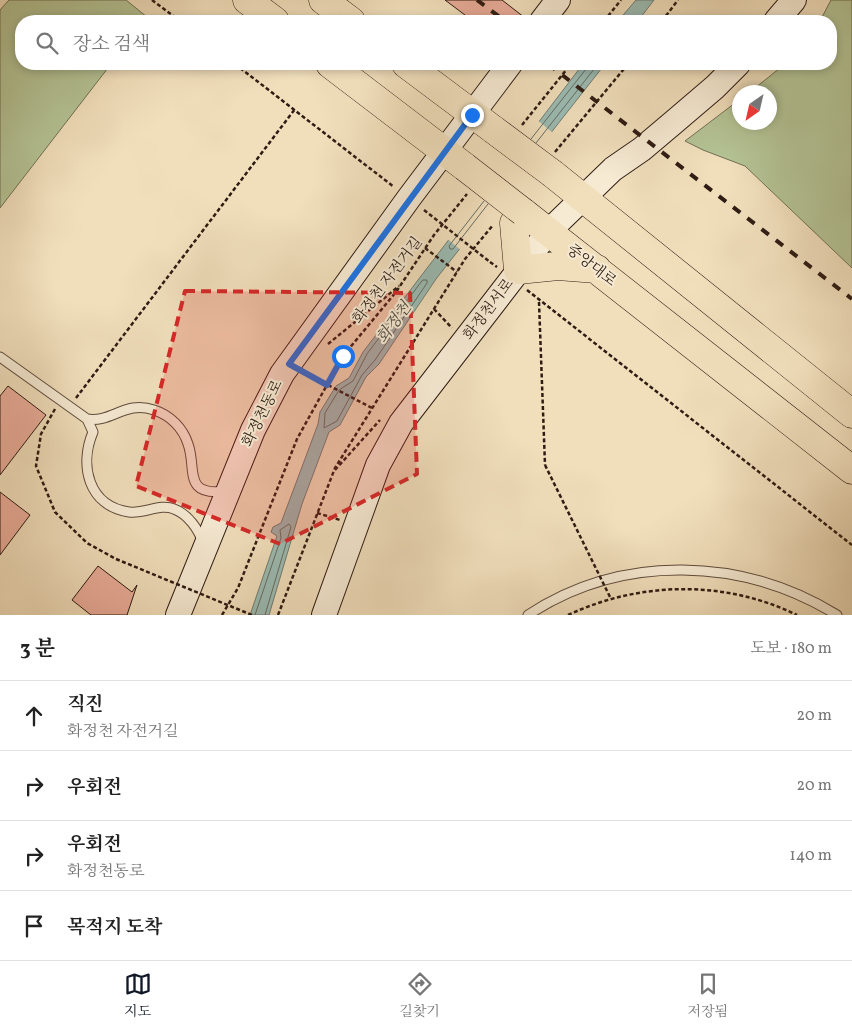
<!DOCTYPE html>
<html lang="ko">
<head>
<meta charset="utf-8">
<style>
  :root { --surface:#fff; --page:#f6f6f6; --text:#222; --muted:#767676; --line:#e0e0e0; --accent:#111827 }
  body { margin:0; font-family:Vollkorn,"Noto Serif KR",serif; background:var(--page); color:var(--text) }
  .compass { position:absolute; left:732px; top:85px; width:45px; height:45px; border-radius:50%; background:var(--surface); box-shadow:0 2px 8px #0003; rotate:214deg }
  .stop { position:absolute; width:15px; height:15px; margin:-11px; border:4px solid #1a73e8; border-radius:50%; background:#fff }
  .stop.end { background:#1a73e8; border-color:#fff; box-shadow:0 1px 5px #0008 }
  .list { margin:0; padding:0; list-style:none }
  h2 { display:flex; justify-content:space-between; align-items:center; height:65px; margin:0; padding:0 20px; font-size:21px }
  h2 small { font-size:16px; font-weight:400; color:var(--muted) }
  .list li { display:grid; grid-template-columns:32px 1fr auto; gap:15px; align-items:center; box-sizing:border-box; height:70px; padding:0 20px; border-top:1px solid var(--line) }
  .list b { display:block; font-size:19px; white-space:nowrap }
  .list p { margin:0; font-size:16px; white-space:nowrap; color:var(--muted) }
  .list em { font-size:16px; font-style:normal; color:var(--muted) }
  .icon { flex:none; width:28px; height:28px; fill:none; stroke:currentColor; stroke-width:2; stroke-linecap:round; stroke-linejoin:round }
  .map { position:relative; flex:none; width:852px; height:615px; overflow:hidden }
  .search { position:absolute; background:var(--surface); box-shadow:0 2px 8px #0003; left:15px; right:15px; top:15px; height:55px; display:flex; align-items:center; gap:12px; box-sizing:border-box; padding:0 18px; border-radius:20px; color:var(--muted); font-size:19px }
  .sheet { height:345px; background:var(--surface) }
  nav { display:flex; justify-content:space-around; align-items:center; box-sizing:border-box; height:70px; border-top:1px solid var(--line); background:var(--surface); font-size:14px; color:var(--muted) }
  nav a { display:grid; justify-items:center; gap:2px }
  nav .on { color:var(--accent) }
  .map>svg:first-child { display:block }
</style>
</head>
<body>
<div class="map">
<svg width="852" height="615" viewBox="0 0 852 615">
  <rect width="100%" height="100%" fill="#f1dfbc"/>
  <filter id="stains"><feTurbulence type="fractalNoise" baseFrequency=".004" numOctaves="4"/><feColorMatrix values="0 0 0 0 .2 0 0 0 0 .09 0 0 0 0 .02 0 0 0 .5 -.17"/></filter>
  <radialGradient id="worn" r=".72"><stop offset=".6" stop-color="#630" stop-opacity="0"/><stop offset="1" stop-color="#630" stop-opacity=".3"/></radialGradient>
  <!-- green -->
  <path fill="#b4c395" stroke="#716f54" d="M9 0H126L147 17 143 21H21V64H111L0 208V10Z
    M831 0H852V268L745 166 703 150 685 141 739 100 740 122H770V92H750L785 64H831V21H820Z"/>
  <!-- water -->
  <path fill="#9bbcb4" stroke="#6f7c74" d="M636 0H654L638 21H618Z
    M583 64H605L436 279 379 364 366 377 340 425 329 432 302 504 269 615H250L277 536 271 532 273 527 281 523 318 424 320 412 336 386 349 378 363 352Z"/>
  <!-- pier -->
  <path fill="#f1dfbc" d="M536 119 553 133 462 251 446 238Z"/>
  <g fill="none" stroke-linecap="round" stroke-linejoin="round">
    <!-- shore -->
    <path stroke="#646c64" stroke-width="1" d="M531 139 586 69 587 64
      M536 143 598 64
      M484 201 449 246 450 249H453L488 204
      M423 280H427V283L375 360 362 375 337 421 324 428 325 413 339 390 353 381 367 354Z
      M255 615 281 538 280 530 289 524 291 527 265 615"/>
  </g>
  <!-- building -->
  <path fill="#eaad9a" stroke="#2e1b13" d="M445 0H502L529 21H473Z
    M8 386 46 415 0 475V396Z
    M0 492 30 515 0 555Z
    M98 566 132 592 137 585 127 615H91L72 600Z"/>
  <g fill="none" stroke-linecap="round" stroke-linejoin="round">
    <defs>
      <path id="lane" d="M0 357 87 419C112 423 125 400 154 410 170 415 183 428 188 444 197 468 182 497 226 491
        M87 419 93 432C79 465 88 506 129 512 145 514 160 503 174 509 188 514 199 530 203 543
        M528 615C622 553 743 557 837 615"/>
      <path id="secondary" d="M542 21 558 0
        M776 21 794 0
        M178 615 253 430 282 374 409 198 510 64
        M324 615 378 465 401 423 549 231 613 169 642 149 674 122 715 87 738 64"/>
      <path id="primary" d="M247 0 275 21
        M323 0 351 21
        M330 64 465 167
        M406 64 494 130
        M553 174 852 414
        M523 212 852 470
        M514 223 518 270 558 266 597 269"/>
    </defs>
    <!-- lane casing -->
    <use href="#lane" stroke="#5f4c3d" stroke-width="11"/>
    <!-- secondary casing -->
    <use href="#secondary" stroke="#2e1b13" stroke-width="26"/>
    <!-- primary casing -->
    <use href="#primary" stroke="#2e1b13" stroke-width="29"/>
    <!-- path -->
    <path stroke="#2e1b13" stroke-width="2.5" stroke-dasharray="4 2.5" stroke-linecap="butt" d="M152 0 180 21
      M604 21 621 0
      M662 21 678 0
      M235 64 394 187
      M522 125 571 64
      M555 152 628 64
      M425 248 457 272
      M490 262 497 267
      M527 290 852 545
      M539 302 545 465
      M434 309 452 328
      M328 344 399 286
      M305 373 372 408
      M76 398 295 109
      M55 409 41 434 36 466 55 512 87 543 116 559
      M335 470 380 420
      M317 513 340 520
      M222 615 238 588 297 439 343 356 396 292 434 235 467 194
      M278 615 335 468 465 259 493 225
      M568 615C641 581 725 580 797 615"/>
    <!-- lane -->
    <use href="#lane" stroke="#f6ead3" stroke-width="9"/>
    <!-- secondary -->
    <use href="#secondary" stroke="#f6ead3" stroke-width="24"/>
    <!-- primary -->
    <use href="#primary" stroke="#f1dfbc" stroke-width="28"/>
    <!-- rail -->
    <path stroke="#2e1b13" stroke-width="4" stroke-dasharray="9 9" stroke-linecap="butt" d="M477 0 505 21
      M548 64 852 299"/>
    <defs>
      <path id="primary-bridge" d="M494 130 553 174
        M465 167 523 212"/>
    </defs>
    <!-- primary-bridge casing -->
    <use href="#primary-bridge" stroke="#2e1b13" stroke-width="29" stroke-linecap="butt"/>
    <!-- path-bridge -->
    <path stroke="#2e1b13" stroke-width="2.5" stroke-dasharray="4 2.5" stroke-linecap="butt" d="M424 210 490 262
      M545 465 611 599
      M116 559 252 615"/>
    <!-- primary-bridge -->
    <use href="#primary-bridge" stroke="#f1dfbc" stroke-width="28"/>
  </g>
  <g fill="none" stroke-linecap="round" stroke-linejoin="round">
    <!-- route -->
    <path stroke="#1a73e8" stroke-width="6" d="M343 356 327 385 289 364 472 115"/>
  </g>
  <!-- marked area -->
  <path fill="#d62828" fill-opacity="0.2" stroke="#d62828" stroke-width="4" stroke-dasharray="10 6" stroke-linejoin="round" d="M185 291 410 293 417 474 280 544 136 486Z"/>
  <g text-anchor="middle" stroke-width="4" stroke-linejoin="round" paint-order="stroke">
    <!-- street labels -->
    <g font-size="15" fill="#2e1b13" stroke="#f6ead3">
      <text transform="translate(592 265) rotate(38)" y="5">중앙대로</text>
      <text transform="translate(387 280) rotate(-53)" y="5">화정천 자전거길</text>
      <text transform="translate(488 309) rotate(-53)" y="5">화정천서로</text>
      <text transform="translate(262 413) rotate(-64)" y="5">화정천동로</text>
    </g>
    <!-- water labels -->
    <g font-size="16" font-style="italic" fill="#4f4b43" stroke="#f6ead3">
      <text transform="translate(393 322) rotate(-54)" y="6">화정천</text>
    </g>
  </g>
  <rect width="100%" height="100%" filter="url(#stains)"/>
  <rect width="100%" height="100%" fill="url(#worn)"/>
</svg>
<svg class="compass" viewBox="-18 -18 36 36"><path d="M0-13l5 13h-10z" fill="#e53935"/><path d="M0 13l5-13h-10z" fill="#767676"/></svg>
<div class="stop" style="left:343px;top:356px"></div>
<div class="stop end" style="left:472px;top:115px"></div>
<div class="search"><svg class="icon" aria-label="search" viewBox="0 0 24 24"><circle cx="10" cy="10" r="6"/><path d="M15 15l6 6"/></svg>장소 검색</div>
</div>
<section class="sheet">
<h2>3 분<small>도보 · 180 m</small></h2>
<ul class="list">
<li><svg class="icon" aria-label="ahead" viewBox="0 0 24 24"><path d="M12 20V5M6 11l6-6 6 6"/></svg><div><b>직진</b><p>화정천 자전거길</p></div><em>20 m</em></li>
<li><svg class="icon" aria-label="right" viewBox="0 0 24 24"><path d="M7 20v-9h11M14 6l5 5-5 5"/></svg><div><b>우회전</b></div><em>20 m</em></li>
<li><svg class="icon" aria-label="right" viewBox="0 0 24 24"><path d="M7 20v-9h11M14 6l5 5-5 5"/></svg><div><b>우회전</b><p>화정천동로</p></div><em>140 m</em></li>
<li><svg class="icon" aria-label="arrive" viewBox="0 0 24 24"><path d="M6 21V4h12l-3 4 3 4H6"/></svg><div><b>목적지 도착</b></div></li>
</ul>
</section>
<nav>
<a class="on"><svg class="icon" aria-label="map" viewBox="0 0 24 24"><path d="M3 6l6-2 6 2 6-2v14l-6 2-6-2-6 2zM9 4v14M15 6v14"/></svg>지도</a>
<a><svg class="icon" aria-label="directions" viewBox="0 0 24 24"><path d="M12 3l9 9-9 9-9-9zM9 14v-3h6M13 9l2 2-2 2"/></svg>길찾기</a>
<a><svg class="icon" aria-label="saved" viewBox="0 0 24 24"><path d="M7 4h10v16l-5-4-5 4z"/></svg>저장됨</a>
</nav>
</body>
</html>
